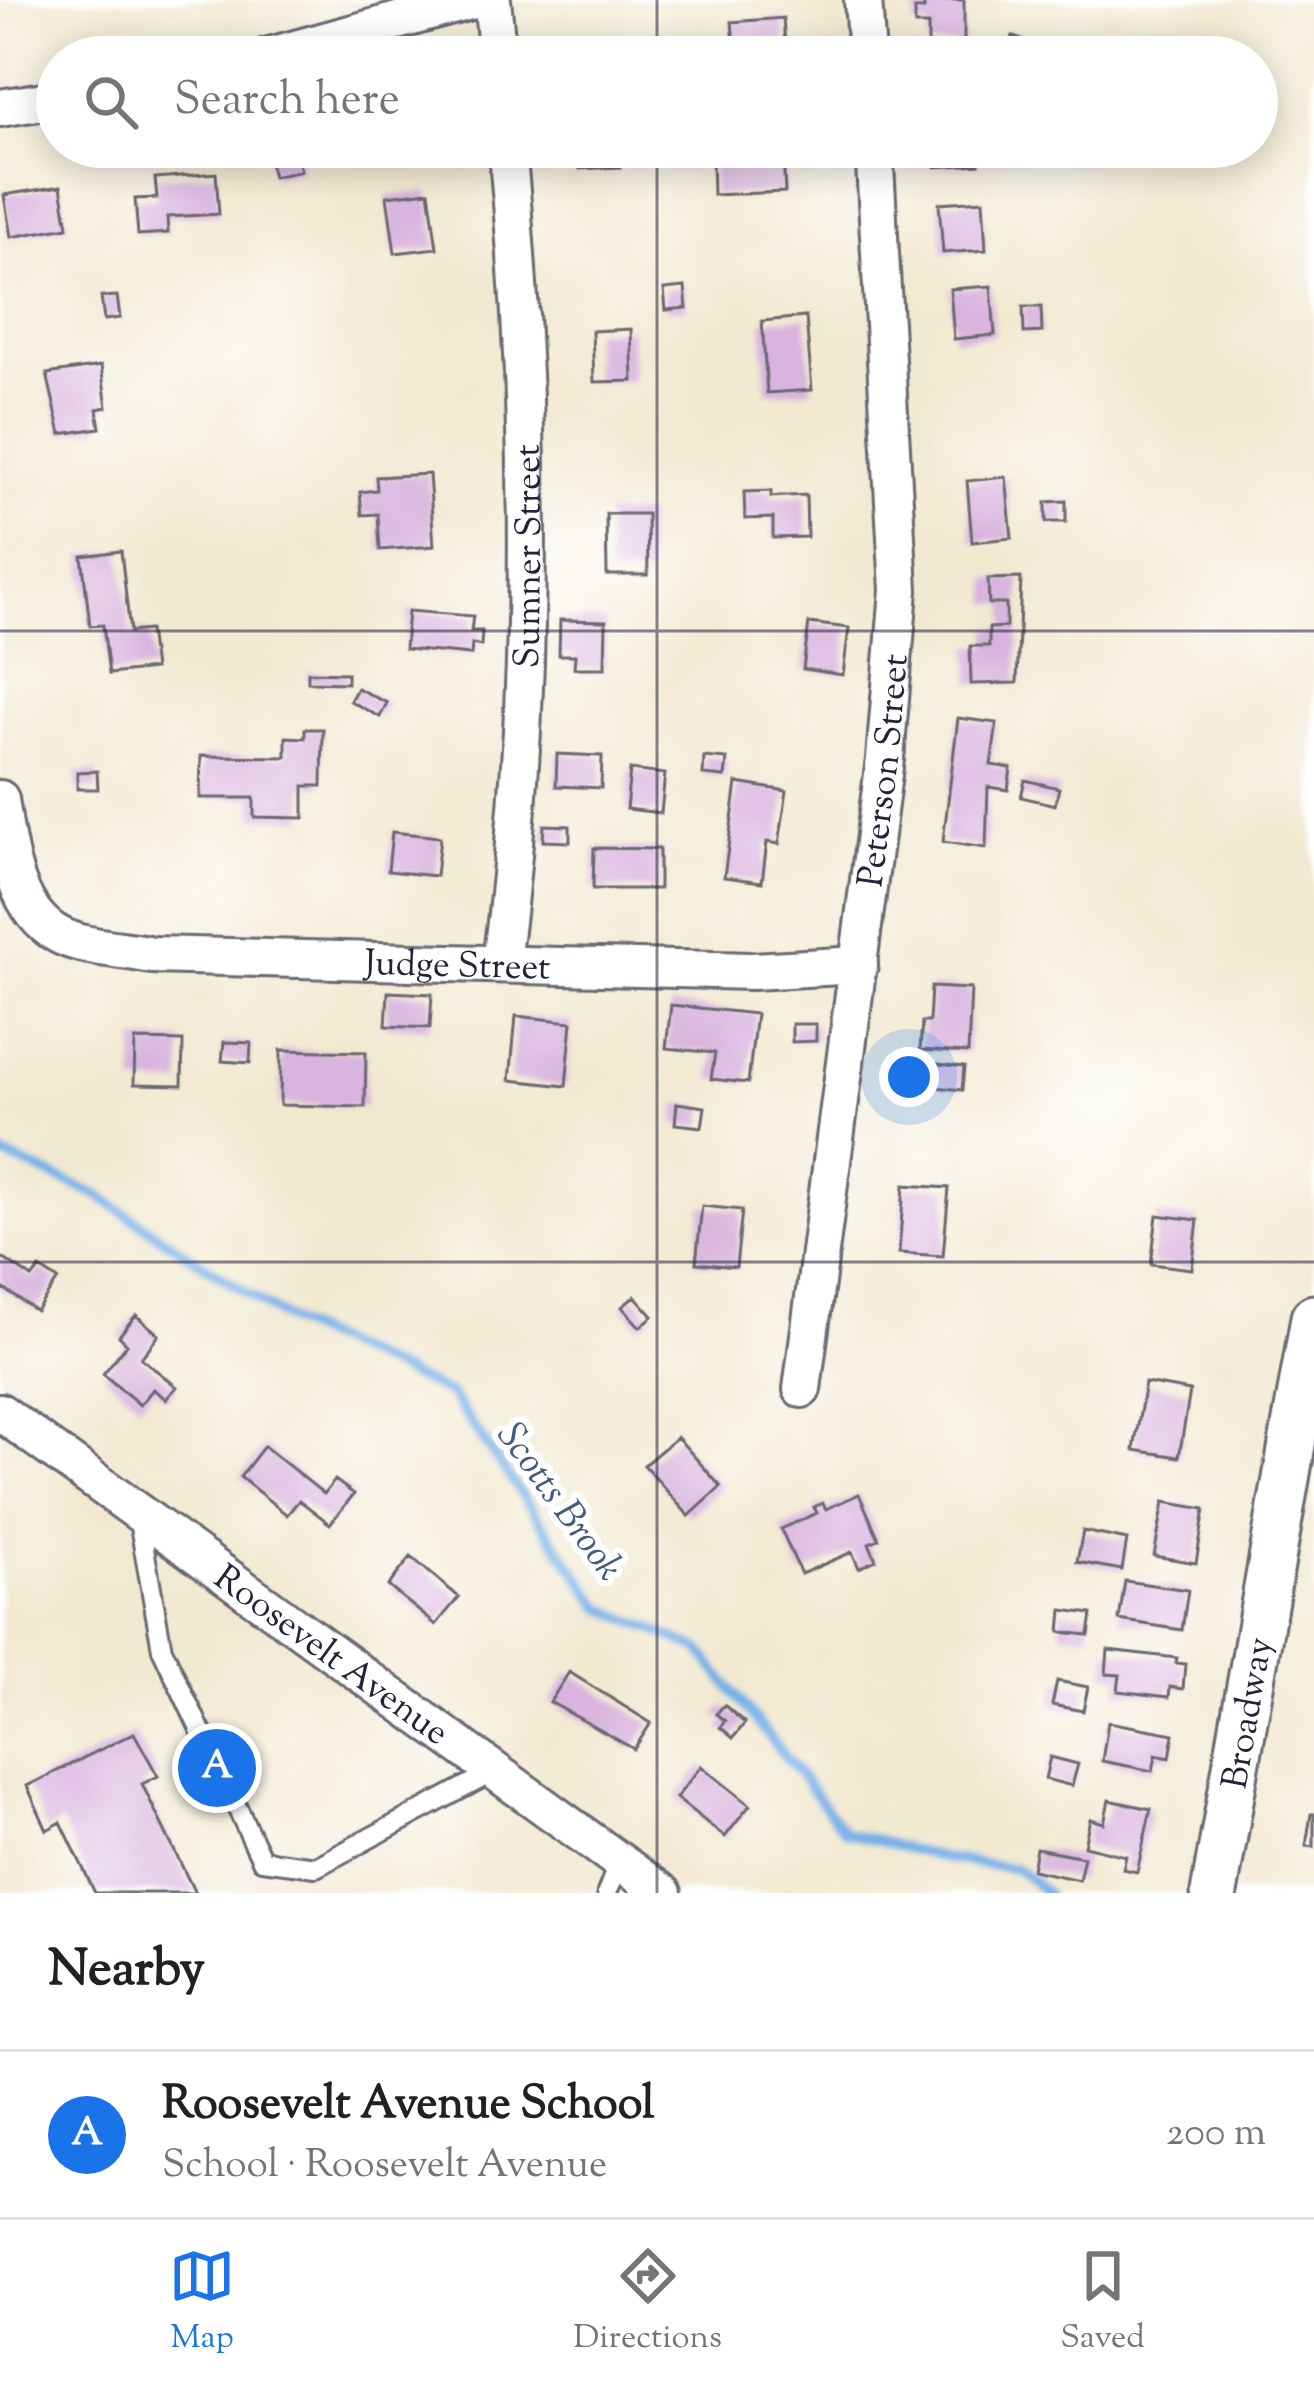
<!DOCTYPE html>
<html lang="en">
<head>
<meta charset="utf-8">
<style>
  :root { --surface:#fff; --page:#f6f6f6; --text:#202124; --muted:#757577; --line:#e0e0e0; --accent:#1a73e8 }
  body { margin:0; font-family:"Sorts Mill Goudy",serif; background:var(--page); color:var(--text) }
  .you { position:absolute; left:909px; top:1077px; width:42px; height:42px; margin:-30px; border:9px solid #fff; border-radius:50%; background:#1a73e8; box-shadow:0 0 0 18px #1a73e833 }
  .badge { display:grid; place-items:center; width:78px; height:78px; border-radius:50%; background:var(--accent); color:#fff; font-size:39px; font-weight:700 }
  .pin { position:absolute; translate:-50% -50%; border:6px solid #fff; box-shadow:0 3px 12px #0006 }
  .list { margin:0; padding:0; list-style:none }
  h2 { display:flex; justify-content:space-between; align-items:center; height:156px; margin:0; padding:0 48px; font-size:51px }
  h2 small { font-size:39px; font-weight:400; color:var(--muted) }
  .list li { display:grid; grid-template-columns:78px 1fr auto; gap:36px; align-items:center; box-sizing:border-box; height:168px; padding:0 48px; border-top:3px solid var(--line) }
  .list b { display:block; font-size:45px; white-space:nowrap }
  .list p { margin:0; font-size:39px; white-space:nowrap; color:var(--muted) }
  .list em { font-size:39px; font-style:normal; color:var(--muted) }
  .icon { flex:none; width:66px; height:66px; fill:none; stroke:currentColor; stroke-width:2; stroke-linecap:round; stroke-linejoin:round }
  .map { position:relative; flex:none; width:1314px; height:1893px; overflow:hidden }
  .search { position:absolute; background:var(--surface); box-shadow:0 6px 30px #0003; left:36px; right:36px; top:36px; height:132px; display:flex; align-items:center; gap:30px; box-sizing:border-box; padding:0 42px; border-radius:66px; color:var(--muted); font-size:45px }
  .sheet { height:324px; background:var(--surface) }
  nav { display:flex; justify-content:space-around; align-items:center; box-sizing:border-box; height:168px; border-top:3px solid var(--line); background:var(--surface); font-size:33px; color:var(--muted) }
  nav a { display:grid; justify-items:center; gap:6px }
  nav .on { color:var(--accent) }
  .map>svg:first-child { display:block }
</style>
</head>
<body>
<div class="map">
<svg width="1314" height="1893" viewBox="0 0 1314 1893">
  <rect width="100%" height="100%" fill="#fff"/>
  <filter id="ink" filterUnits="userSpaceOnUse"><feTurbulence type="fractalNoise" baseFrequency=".00833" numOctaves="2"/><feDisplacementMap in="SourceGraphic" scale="24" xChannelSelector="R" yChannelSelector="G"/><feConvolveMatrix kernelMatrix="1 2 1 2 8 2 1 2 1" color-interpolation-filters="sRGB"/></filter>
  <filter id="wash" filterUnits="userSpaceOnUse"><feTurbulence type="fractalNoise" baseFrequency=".004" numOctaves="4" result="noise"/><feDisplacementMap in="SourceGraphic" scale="48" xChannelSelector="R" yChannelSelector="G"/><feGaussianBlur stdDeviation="2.7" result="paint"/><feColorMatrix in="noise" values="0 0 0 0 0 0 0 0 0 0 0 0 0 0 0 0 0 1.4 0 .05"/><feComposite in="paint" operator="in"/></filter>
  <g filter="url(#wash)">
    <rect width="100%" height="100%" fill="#f2e9d1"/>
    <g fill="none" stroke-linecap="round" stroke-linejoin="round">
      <!-- stream -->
      <path stroke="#76b0e7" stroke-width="10" d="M0 1154 96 1194 294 1324 450 1394 602 1608 699 1649 845 1832 942 1858 1017 1869 1046 1893"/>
    </g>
    <g id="blocks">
      <!-- building -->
      <path fill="#d9b4de" d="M924 0H964V44L928 45V25H915V9H924Z
        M783 18 786 57H735L732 22Z
        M1013 36 1034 45 1029 57H1005Z
        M266 147H303L296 151 301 171 273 177Z
        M579 147H618L620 167 580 169Z
        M935 147H978L979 164 936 167Z
        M783 154 785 192 713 195 712 158Z
        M216 173 219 214 167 217 168 233 138 235 135 199 157 198 155 178Z
        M61 186 68 227 11 237 4 195Z
        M429 191 437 248 395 253 387 196Z
        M983 200 986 250 943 253 939 203Z
        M991 286 995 335 954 339 950 289Z
        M685 287 687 308 666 310 664 289Z
        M117 296 120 318 104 320 101 297Z
        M1023 307H1041L1042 332 1024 333Z
        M806 317 812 390 767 393 762 321Z
        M631 329 633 381 594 382 592 331Z
        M101 366 107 407 97 409 100 428 61 434 47 374Z
        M429 474 434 546 380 550 378 514 362 515 360 492 377 490 376 477Z
        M1006 477 1012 538 972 542 967 481Z
        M771 491V497L806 495 807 537 773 538V518L745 519 744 492Z
        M1066 501V522H1046V502Z
        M606 514H647L648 575H607Z
        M121 551 130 632 149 630 154 669 109 674 103 625 90 626 82 556Z
        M1021 578 1017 683 971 684 970 646H989V628L1006 627V604H989L988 579Z
        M408 611 473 616 471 631H482L481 646 472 644 471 655 405 649Z
        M560 620 606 621 605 668H574L575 655H559Z
        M809 623 849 628 843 675 803 669Z
        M308 672 347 673V683L308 682Z
        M357 688 387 703 380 717 350 701Z
        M958 718 997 723 991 765 1011 768 1008 790 988 787 986 848 943 842Z
        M305 729H323L322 786H304V818L254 817V798H200L201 756 286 757V737L305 738Z
        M557 754 602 756 601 788 556 786Z
        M704 757 727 759 725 777 703 775Z
        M630 770 665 774 661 813 626 809Z
        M97 771 98 789H77V772Z
        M1025 780 1059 788 1055 805 1021 797Z
        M737 783 787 791 779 844 767 842 762 882 724 877Z
        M544 825 570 826V842L543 841Z
        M392 832 440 837 436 876 388 871Z
        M594 848 659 849V889H593Z
        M931 987 971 989 968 1053 920 1050 922 1022H929Z
        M388 992 432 994 430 1028 386 1026Z
        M671 1005 756 1014 748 1083 711 1079 715 1053 666 1048Z
        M516 1016 572 1022 566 1086 510 1080Z
        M792 1024H816V1041L792 1042Z
        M135 1040 183 1041 182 1085 134 1084Z
        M224 1042 251 1043 250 1063 222 1061Z
        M281 1050 366 1052 365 1107 280 1105Z
        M931 1063 964 1067 962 1090 928 1086Z
        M677 1103 705 1107 702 1127 675 1124Z
        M904 1185 949 1188 943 1256 899 1253Z
        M702 1206 742 1210 736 1267 696 1263Z
        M1157 1215 1198 1220 1192 1269 1151 1264Z
        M0 1256 32 1278 40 1268 58 1280 36 1311 4 1289 0 1294Z
        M635 1296 653 1316 640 1327 622 1307Z
        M136 1315 159 1335 141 1358 177 1387 166 1399 153 1389 140 1405 103 1374 127 1344 119 1336Z
        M1145 1383 1190 1391 1179 1457 1134 1450Z
        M677 1437 721 1487 689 1516 644 1465Z
        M264 1446 324 1494 335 1480 354 1494 330 1524 299 1500 287 1515 240 1477Z
        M859 1494 879 1539 869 1543 876 1560 859 1568 852 1552 801 1574 781 1529 817 1513 814 1507 823 1503 826 1509Z
        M1164 1502 1205 1509 1196 1563 1154 1556Z
        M1083 1531 1127 1540 1122 1570 1077 1562Z
        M411 1557 459 1597 436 1625 388 1586Z
        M1125 1581 1188 1590 1182 1630 1119 1620Z
        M1062 1610 1092 1614 1089 1635 1060 1632Z
        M1108 1650 1177 1658 1176 1663 1185 1664 1183 1689 1170 1687 1169 1697 1118 1691 1120 1675 1106 1674Z
        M569 1672 651 1723 634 1749 550 1702Z
        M1057 1681 1088 1687 1083 1711 1052 1705Z
        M724 1705 745 1723 733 1738 720 1727 725 1721 716 1714Z
        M1108 1722 1174 1734 1170 1758 1156 1755 1153 1771 1102 1761Z
        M134 1733 158 1776 142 1784 195 1893H95L61 1822 47 1830 27 1786Z
        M1050 1757 1078 1764 1072 1786 1045 1779Z
        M701 1766 750 1805 725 1837 676 1798Z
        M1109 1800 1151 1809 1137 1872 1123 1869 1126 1856 1084 1846 1090 1819 1104 1823Z
        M1311 1814H1314V1847L1306 1846Z
        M1036 1848 1084 1857 1079 1880 1032 1870Z"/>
    </g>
  </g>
  <g filter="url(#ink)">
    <use href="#blocks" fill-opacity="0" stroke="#6b6870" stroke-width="3"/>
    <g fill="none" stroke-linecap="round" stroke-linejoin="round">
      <defs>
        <path id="service" d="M138 1515 162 1649 262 1860 316 1867 493 1772
          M607 1893 618 1864"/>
        <g id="minor">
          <path d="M492 0 498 57"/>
          <path d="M863 0 867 57"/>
          <path d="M266 57 474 0"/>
          <path d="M0 108 57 99"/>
          <path id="s1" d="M0 799C7 845 13 910 59 935 83 948 125 949 152 955L752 971 859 965"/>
          <path id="s2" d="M501 963C536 694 533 417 507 147"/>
          <path id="s3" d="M802 1389 885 759 899 590 874 147"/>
          <path id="s4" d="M0 1412 663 1893"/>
        </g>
        <g id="tertiary">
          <path id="s5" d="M1214 1893 1314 1318"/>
        </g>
      </defs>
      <!-- service casing -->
      <use href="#service" stroke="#6b6870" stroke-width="24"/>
      <!-- minor casing -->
      <use href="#minor" stroke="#6b6870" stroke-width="42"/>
      <!-- tertiary casing -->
      <use href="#tertiary" stroke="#6b6870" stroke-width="51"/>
      <!-- service -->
      <use href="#service" stroke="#fff" stroke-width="18"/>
      <!-- minor -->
      <use href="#minor" stroke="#fff" stroke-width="36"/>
      <!-- tertiary -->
      <use href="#tertiary" stroke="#fff" stroke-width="45"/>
    </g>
  </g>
  <!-- grid -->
  <path fill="none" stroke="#22223b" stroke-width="3" stroke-opacity="0.55" d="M657 0V57M657 147V1893M0 631H1314M0 1262H1314"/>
  <g text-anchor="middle" stroke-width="12" stroke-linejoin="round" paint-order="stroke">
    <!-- street labels -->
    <g font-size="36" fill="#22223b" stroke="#fff">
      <text dy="13" stroke="none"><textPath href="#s2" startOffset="408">Sumner Street</textPath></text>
      <text dy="13" stroke="none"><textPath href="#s3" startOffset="624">Peterson Street</textPath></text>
      <text dy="13" stroke="none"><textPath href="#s1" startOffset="555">Judge Street</textPath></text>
      <text dy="13" stroke="none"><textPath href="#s4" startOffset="411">Roosevelt Avenue</textPath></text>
      <text dy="13" stroke="none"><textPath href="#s5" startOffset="183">Broadway</textPath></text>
    </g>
    <!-- water labels -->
    <g font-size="39" font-style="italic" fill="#445b80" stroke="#fff">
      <text transform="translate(562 1500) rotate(54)" y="14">Scotts Brook</text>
    </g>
  </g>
</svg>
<div class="you"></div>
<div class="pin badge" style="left:217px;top:1768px">A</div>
<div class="search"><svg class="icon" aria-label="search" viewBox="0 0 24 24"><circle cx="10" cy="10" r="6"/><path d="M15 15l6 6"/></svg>Search here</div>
</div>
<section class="sheet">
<h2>Nearby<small></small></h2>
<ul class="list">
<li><span class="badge">A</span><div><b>Roosevelt Avenue School</b><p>School · Roosevelt Avenue</p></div><em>200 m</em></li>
</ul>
</section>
<nav>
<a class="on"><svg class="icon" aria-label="map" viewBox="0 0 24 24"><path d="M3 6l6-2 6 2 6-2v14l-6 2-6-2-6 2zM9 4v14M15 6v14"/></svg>Map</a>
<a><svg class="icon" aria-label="directions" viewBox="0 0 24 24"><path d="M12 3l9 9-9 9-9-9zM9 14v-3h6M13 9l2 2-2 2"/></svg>Directions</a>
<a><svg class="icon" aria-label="saved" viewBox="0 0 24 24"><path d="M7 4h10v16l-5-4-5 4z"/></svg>Saved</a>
</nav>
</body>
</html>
